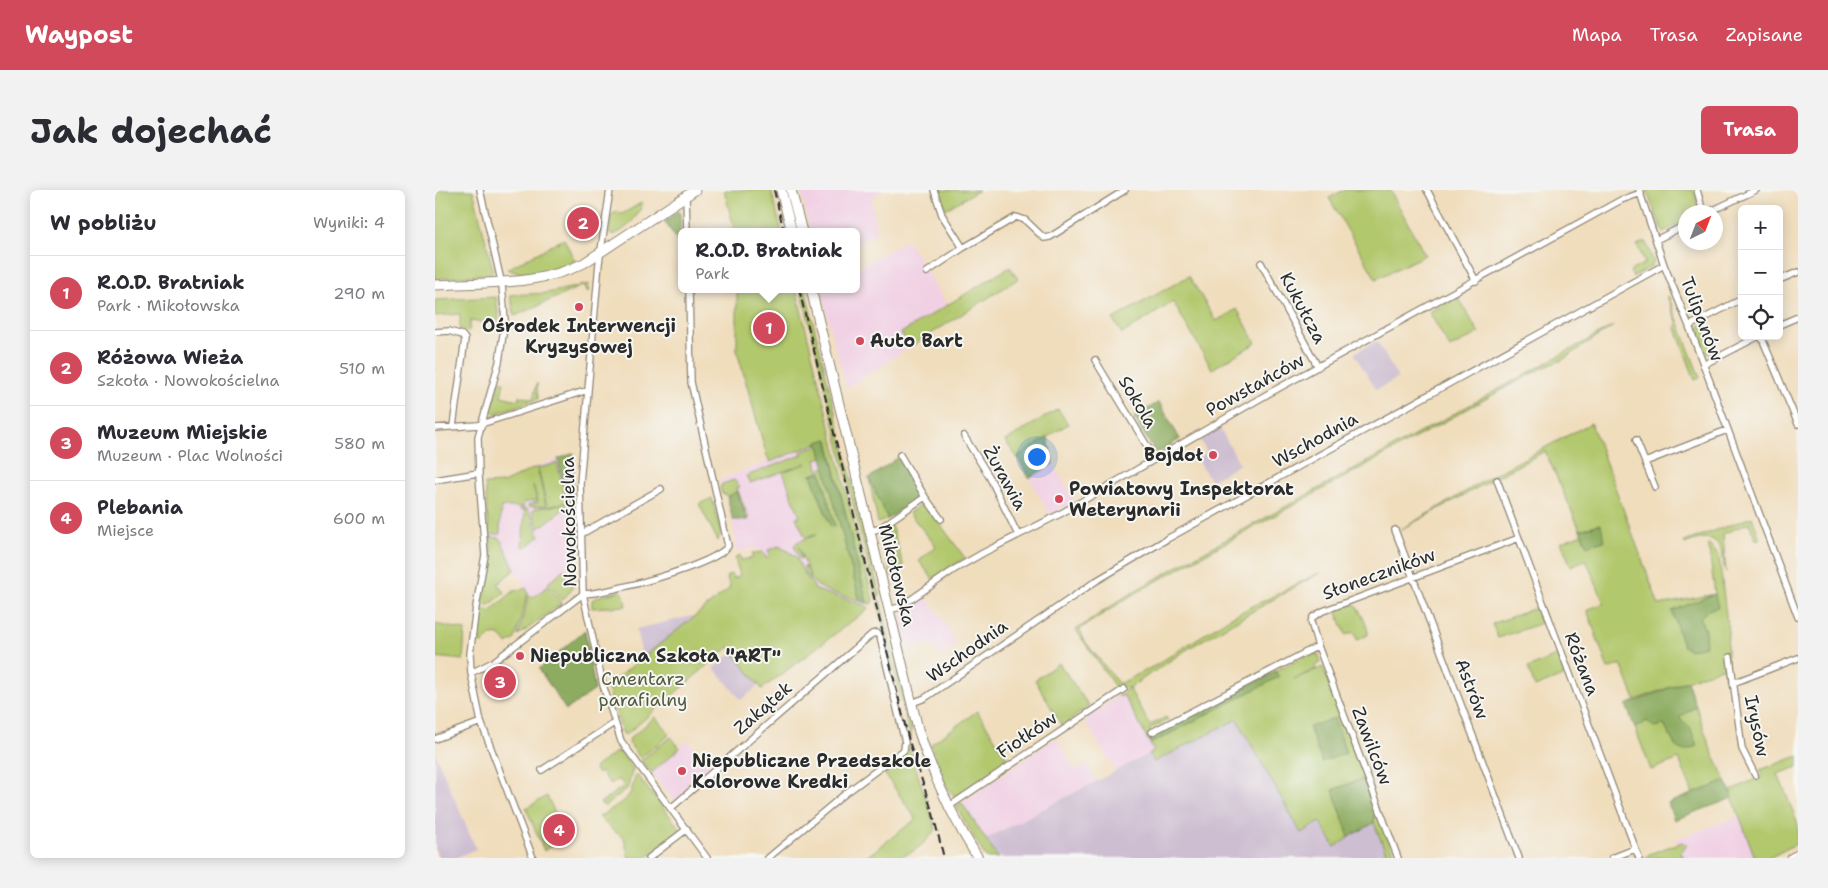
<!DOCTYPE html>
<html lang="pl">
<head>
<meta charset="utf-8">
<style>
  :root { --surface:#fff; --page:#f2f2f3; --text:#2b2b33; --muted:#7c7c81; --line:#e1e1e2; --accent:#d1495b }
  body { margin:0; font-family:"Shantell Sans",sans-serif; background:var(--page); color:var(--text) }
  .controls { position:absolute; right:15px; top:15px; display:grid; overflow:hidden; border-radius:8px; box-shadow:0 2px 12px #0003 }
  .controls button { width:45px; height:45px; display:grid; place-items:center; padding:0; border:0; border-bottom:1px solid var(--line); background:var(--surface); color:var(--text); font:25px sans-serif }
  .compass { position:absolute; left:1243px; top:15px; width:45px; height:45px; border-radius:50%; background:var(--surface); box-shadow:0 2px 12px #0003; rotate:42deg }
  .you { position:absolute; left:601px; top:266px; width:18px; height:18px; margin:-12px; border:4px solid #fff; border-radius:50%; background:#1a73e8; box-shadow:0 0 0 8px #1a73e833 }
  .badge { display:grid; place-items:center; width:32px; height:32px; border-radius:50%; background:var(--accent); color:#fff; font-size:16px; font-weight:700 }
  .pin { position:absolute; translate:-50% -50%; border:2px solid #fff; box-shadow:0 1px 5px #0006 }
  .popup { position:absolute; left:243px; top:38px; width:182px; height:65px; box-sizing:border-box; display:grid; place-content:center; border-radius:8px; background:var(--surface); filter:drop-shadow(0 1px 4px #0005); font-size:16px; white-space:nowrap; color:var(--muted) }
  .popup b { font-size:19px; color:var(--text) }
  .popup::after { content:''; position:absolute; left:50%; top:100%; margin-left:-10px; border:10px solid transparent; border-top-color:var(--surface) }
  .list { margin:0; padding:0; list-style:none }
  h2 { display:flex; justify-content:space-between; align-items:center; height:65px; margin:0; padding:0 20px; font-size:21px }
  h2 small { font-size:16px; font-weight:400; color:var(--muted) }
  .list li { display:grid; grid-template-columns:32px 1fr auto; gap:15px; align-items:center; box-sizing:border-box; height:75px; padding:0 20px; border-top:1px solid var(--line) }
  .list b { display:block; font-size:19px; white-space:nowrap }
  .list p { margin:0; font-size:16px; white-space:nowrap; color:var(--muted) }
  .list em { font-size:16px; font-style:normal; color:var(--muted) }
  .icon { flex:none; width:28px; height:28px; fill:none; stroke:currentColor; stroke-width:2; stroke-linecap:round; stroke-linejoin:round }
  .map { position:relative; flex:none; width:1363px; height:668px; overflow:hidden; border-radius:8px }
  header { display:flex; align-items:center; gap:30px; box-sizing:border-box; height:70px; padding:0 25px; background:var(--accent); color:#fff }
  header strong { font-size:24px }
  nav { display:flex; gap:28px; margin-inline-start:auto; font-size:18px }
  .intro { display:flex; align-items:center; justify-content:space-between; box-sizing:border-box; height:120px; padding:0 30px }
  h1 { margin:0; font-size:35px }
  .button { padding:12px 22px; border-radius:8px; background:var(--accent); color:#fff; font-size:18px; font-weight:700 }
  main { display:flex; gap:30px; padding:0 30px }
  aside { flex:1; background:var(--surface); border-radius:8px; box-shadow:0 2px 12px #0003 }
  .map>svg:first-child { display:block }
</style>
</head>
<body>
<header>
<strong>Waypost</strong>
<nav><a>Mapa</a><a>Trasa</a><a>Zapisane</a></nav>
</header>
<div class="intro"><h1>Jak dojechać</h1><a class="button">Trasa</a></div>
<main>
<aside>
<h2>W pobliżu<small>Wyniki: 4</small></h2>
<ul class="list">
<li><span class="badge">1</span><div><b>R.O.D. Bratniak</b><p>Park · Mikołowska</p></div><em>290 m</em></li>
<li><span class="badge">2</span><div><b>Różowa Wieża</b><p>Szkoła · Nowokościelna</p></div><em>510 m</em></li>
<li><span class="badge">3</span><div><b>Muzeum Miejskie</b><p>Muzeum · Plac Wolności</p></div><em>580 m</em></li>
<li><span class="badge">4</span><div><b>Plebania</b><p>Miejsce</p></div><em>600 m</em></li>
</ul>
</aside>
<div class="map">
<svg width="1363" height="668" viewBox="0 0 1363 668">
  <rect width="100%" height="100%" fill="#f6f6f2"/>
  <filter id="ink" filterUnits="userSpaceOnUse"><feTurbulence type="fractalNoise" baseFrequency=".02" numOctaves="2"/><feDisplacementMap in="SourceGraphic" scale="10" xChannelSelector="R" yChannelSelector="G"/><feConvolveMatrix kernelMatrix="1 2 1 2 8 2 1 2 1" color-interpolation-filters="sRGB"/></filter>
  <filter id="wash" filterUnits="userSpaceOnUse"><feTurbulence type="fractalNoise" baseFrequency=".0096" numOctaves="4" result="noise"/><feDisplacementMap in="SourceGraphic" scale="20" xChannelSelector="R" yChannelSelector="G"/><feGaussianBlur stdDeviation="1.12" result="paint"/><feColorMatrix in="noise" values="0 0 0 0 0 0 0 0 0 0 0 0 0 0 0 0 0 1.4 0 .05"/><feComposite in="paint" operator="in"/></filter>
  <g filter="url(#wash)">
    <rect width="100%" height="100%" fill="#f0ddbc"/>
    <!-- built -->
    <path fill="#f1d0e4" d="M366 0H449L437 6 441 43 422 54V42H375Z
      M472 50 512 115 466 143 475 157 412 198 395 140 387 99H422V79Z
      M392 249 433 419 408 438 380 399 344 357 330 368 328 362 322 358 301 361 300 342 292 307 287 304 284 290Z
      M139 263 138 313 140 374 97 409 74 368 53 385 56 363 50 294 68 293 101 277Z
      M618 274 640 312 615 325 594 288Z
      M490 406 507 428 522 453 505 465 496 453 472 458 466 430 468 423Z
      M683 506H689L719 561 681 581 649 530Z
      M621 548 640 580 652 574 662 591 551 649 527 613Z
      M253 550 278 578 240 611 216 583Z
      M1305 626 1320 668H1249L1241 649Z"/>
    <!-- industrial -->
    <path fill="#cebed1" d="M942 151 963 188 941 200 919 163Z
      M784 237 805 274 776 291 762 269 772 262 764 248Z
      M257 426 259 428 208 469 201 439Z
      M298 462 324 495 306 510 279 478Z
      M854 482 914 647 939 633 953 668H563L551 649 719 561 715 554Z
      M0 563 41 659 20 668H4L0 659Z"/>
    <!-- green -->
    <path fill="#b2c86d" stroke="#6e7a4c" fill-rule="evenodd" d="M0 0H38L58 80 55 84 0 89Z
      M289 0H336L347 42H300Z
      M504 0H544L511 19Z
      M909 0H955L990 65 941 89 894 8Z
      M1211 0H1259L1264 19 1262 22H1250V31L1228 42Z
      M206 13 208 14C203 26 190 43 176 45L174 43 176 25 183 21 187 24Z
      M129 49 140 71C121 79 92 89 72 79Z
      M1210 51 1219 72 1216 77 1198 87 1195 81 1210 73 1202 55Z
      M575 77 583 89 475 157 466 143Z
      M754 86 781 131 802 119 821 153 777 179 738 112 687 144 678 129Z
      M154 94 153 102 149 95 80 126 75 105 112 103Z
      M302 99H361L438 410 436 414 432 413 393 249 335 272 331 263 302 161Z
      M366 99H370L445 406 441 407Z
      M1233 105 1265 188 1260 190 1240 136 1243 134 1232 106Z
      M61 107 64 128 62 133 35 131 34 141 25 139V124L0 126V110Z
      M1023 107 1044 143 1015 158 994 122Z
      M1267 134 1281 164 1270 163 1261 142Z
      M1178 136 1127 170 1103 180 736 383 694 407 645 439 649 450 683 493H686L721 475 796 427 886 382 754 458 694 498 715 535 731 527 733 530 715 539 716 546 712 548 689 506H683L694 498 680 497 641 440 688 408 743 376Z
      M65 191 69 192 66 206 83 210 84 206 98 209 102 193 103 209 59 224 56 220Z
      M623 219 633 234 582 267 570 251Z
      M1156 233 1224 415 1280 404 1273 353 1284 366 1293 442 1292 464 1295 489 1290 492 1289 477 1200 510 1186 474 1173 479 1152 420 1169 413 1151 370 1136 376 1126 352 1147 344 1152 355 1165 334 1145 340 1110 261 965 340 1062 283ZM1280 405 1273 420 1265 428 1270 441 1248 456 1245 442Z
      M384 255 388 267 381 269 384 283 376 285 396 337 400 336 385 279 390 277 425 411C403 404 376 401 368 377L370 376 376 388 363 355 367 368 365 369 359 356 362 352 381 345 370 347 361 327H365L348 282 372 273 315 293 311 286 367 265 366 262Z
      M122 273 132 312 112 317 103 278Z
      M102 277 111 316 94 317 93 315 103 312 98 295 102 310 88 313 89 317H66L65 344 54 345 50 294 68 293Z
      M434 288 453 329 443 333Z
      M299 290 305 297 302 298 314 329 312 330 302 302 295 306 287 304 285 297 287 294Z
      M277 308 286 342 283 351 264 314Z
      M489 312 530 368 498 389 484 371 501 356 474 323Z
      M134 313V315L103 339 97 321 99 319Z
      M84 319H92C99 327 98 338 105 346L92 357 87 356 90 321Z
      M1317 327 1325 349 1321 350 1314 333 1288 344 1291 382C1288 377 1289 369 1287 363 1281 342 1265 348 1250 354L1249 352Z
      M456 334 469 378 456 386 445 342Z
      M55 347 65 348 80 379 63 394 70 403 54 415 48 416 56 363Z
      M344 356 361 366 368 382 381 400 432 416 433 419 327 499 294 457 192 544H188L172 496 294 399 295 396 291 387 296 384 299 389 305 385 300 369 302 366 305 365 306 370 318 368 317 363 328 362 331 368 335 365 333 360Z
      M129 379 140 391 138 397 128 410 113 393Z
      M113 396 127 413 83 446 94 404 97 408Z
      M91 398 93 402 80 449 72 454C65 442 57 441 48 453L42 452 48 420 55 421 79 401Z
      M185 401 189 404 191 416 157 418V410L161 407Z
      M445 410 477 538 476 550 443 413Z
      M920 414C926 423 933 435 933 445L922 450 919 442 911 445 901 420Z
      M1106 416 1110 432 1063 448 1057 434Z
      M0 434 30 440 28 470 0 467Z
      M876 463 884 465 886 473 880 476 881 479 859 489 888 477 929 588 898 600 914 647 900 657 885 632 866 643 802 529 719 572 714 564 719 561 715 554 843 487 840 481Z
      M1123 465 1130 485 1100 497 1093 478Z
      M624 473 654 516 627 536 600 490Z
      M1261 516 1276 560 1291 591 1258 604 1244 569 1216 580 1200 538 1212 531 1229 535 1241 557 1255 537 1244 528Z
      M542 521 574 571 522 608C507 597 502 571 496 554Z
      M220 527 233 542V546L205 568 194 553 195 548Z
      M236 547 245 558 216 583 206 570Z
      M474 558 501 639C479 668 466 668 430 668L481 629 447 580Z
      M184 560 198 579 192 599 170 616 165 613 189 596 184 589 175 594 166 582 163 584 159 578Z
      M1363 566V577L1343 584 1363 634V653L1334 668H1320L1295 601 1327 586 1325 580Z
      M201 584 246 640 211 668H194L189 648 176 639 164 627 190 610 196 602Z
      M112 606 121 625 112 631 125 650 109 661 91 618Z
      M527 613 563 668H552L550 666 521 616Z
      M941 616 960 668H953L939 633Z
      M1247 652 1252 655 1246 662 1249 668H1210L1214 664Z"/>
    <!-- forest -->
    <path fill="#8dac60" stroke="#5c6c46" d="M243 21 245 24 246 56 230 32Z
      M724 212 745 249 721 264 699 227Z
      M613 247 618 274 594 288 582 267Z
      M392 249 432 413 425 411 423 404 383 252Z
      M139 263 138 313 134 315 123 269Z
      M464 267 486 307 453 329 434 288Z
      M386 282 400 336 396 337 376 285Z
      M302 301 312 330H298L292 307Z
      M1166 334 1169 351 1152 356 1145 340Z
      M1280 404 1283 417 1273 420 1265 428 1270 441 1271 456 1254 460 1248 456 1237 421Z
      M150 440 160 500 131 520 104 479Z
      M840 481 844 487 715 554 712 548Z
      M1252 491 1261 516 1244 528 1255 537 1262 556 1250 561 1241 557 1229 535 1219 537 1212 531 1200 538 1191 515Z
      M899 528 911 563 887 572 874 537Z
      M929 588 940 617 939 633 914 647 898 600Z
      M1291 591 1298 608 1239 630 1233 613Z"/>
  </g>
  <g filter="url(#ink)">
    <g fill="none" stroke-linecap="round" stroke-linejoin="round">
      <defs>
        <path id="street" d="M45 0 67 95 70 131 64 172 43 247 44 286 50 365 41 417 35 464 36 483 46 532 98 668
          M175 0 164 73 145 293 148 404 168 495 186 551 272 668
          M499 0 507 25 528 58 581 27 590 30 609 48 615 47 690 0
          M992 0 1041 91
          M1204 0 1229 75 1254 136 1363 427
          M1262 0 1268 22
          M251 6 252 42
          M1274 22 1321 0
          M1221 50 1250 35
          M826 73 883 177
          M492 82 528 58
          M1344 90 1363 82
          M1344 135 1363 127
          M1254 136 1307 109
          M0 142 14 141 27 145 30 149 18 236
          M1326 146 1363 234
          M660 170 720 269
          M1268 175 1324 146
          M0 238 43 235 153 200
          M529 246 555 288 583 345
          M1201 250 1220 297
          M1210 272 1292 240
          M0 290 43 283
          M1062 290 1204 668
          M490 307 506 329
          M960 340 1084 668
          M435 341 443 339 490 307 465 265
          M148 343 226 299
          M148 404C172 404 281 375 293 356L256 192 254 99
          M454 420 465 417 520 379 548 363 625 324 831 205 1186 10 1206 3
          M883 456 963 668
          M1295 467 1307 559 1320 585
          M36 483 58 472 148 404
          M1298 493 1363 468
          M477 513 490 508 661 391 732 349 1229 75
          M717 542 883 456 876 432 878 427 888 421 1084 348
          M0 549 46 532
          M107 580 179 533
          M513 617 689 499
          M236 618 437 444 442 443 445 447 470 552 469 560 411 603 333 668
          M214 668 252 639
          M1177 668 1200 659"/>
        <path id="secondary" d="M0 95C49 92 105 96 149 73L260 0
          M1357 668 1363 665"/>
        <path id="primary" d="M346 0 357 42
          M356 0 367 42
          M376 99 483 539C498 586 517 627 543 668"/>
      </defs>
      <!-- street casing -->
      <use href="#street" stroke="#8e8474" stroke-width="8"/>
      <!-- secondary casing -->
      <use href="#secondary" stroke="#8e8474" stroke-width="11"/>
      <!-- primary casing -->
      <use href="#primary" stroke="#8e8474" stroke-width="11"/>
      <!-- street -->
      <use href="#street" stroke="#fff" stroke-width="5.5"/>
      <!-- secondary -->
      <use href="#secondary" stroke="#fff" stroke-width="9"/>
      <!-- primary -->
      <use href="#primary" stroke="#fff" stroke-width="9"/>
      <!-- rail -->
      <path stroke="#2b2b2b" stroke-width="2" stroke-dasharray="8 4" stroke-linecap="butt" d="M339 0 349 42
        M364 99 474 551 498 624 509 668"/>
    </g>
  </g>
  <!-- markers -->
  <g fill="#d1495b" stroke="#f6f6f2" stroke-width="2">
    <circle cx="144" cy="117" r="5"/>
    <circle cx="425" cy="151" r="5"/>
    <circle cx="778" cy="265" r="5"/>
    <circle cx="624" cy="309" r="5"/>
    <circle cx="85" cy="466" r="5"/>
    <circle cx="247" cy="581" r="5"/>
  </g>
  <g text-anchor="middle" stroke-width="4" stroke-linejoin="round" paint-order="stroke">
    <!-- street labels -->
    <g font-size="18" fill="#2b2b2b" stroke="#f6f6f2">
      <text transform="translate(868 118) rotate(62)" y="6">Kukułcza</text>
      <text transform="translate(1267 129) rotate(69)" y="6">Tulipanów</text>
      <text transform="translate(820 195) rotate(-29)" y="6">Powstańców</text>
      <text transform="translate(703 212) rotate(59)" y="6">Sokola</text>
      <text transform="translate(880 250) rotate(-29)" y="6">Wschodnia</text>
      <text transform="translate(570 288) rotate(61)" y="6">Żurawia</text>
      <text transform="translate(134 332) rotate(-91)" y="6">Nowokościelna</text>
      <text transform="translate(944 384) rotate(-20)" y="6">Słoneczników</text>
      <text transform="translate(462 385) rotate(76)" y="6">Mikołowska</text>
      <text transform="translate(532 461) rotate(-35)" y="6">Wschodnia</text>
      <text transform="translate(1147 474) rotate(69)" y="6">Różana</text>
      <text transform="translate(1037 499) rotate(69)" y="6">Astrów</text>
      <text transform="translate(328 518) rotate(-41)" y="6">Zakątek</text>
      <text transform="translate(1322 536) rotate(78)" y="6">Irysów</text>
      <text transform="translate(592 545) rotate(-34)" y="6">Fiołków</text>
      <text transform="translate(937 556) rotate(69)" y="6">Zawilców</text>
    </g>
    <!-- poi labels -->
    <g font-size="18" font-weight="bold" fill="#2b2b2b" stroke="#f6f6f2" text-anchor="start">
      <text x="144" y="142" text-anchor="middle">Ośrodek Interwencji<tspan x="144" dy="21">Kryzysowej</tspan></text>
      <text x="435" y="157">Auto Bart</text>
      <text x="768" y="271" text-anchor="end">Bojdoł</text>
      <text x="634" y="305">Powiatowy Inspektorat<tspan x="634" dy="21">Weterynarii</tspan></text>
      <text x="95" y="472">Niepubliczna Szkoła "ART"</text>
      <text x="257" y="577">Niepubliczne Przedszkole<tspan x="257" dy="21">Kolorowe Kredki</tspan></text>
    </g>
    <!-- park labels -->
    <g font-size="18" fill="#545a3f" stroke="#f6f6f2">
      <text x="208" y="495">Cmentarz<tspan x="208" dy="21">parafialny</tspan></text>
    </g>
  </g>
</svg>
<div class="controls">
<button>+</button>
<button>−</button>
<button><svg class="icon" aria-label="locate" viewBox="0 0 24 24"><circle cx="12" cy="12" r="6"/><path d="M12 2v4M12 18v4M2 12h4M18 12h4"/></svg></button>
</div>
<svg class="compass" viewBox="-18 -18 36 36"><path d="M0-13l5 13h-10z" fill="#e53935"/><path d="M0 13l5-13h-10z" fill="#7c7c81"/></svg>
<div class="you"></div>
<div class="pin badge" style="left:334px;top:138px">1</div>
<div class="popup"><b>R.O.D. Bratniak</b>Park</div>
<div class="pin badge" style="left:148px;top:33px">2</div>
<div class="pin badge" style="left:65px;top:492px">3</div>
<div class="pin badge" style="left:124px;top:640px">4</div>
</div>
</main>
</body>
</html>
